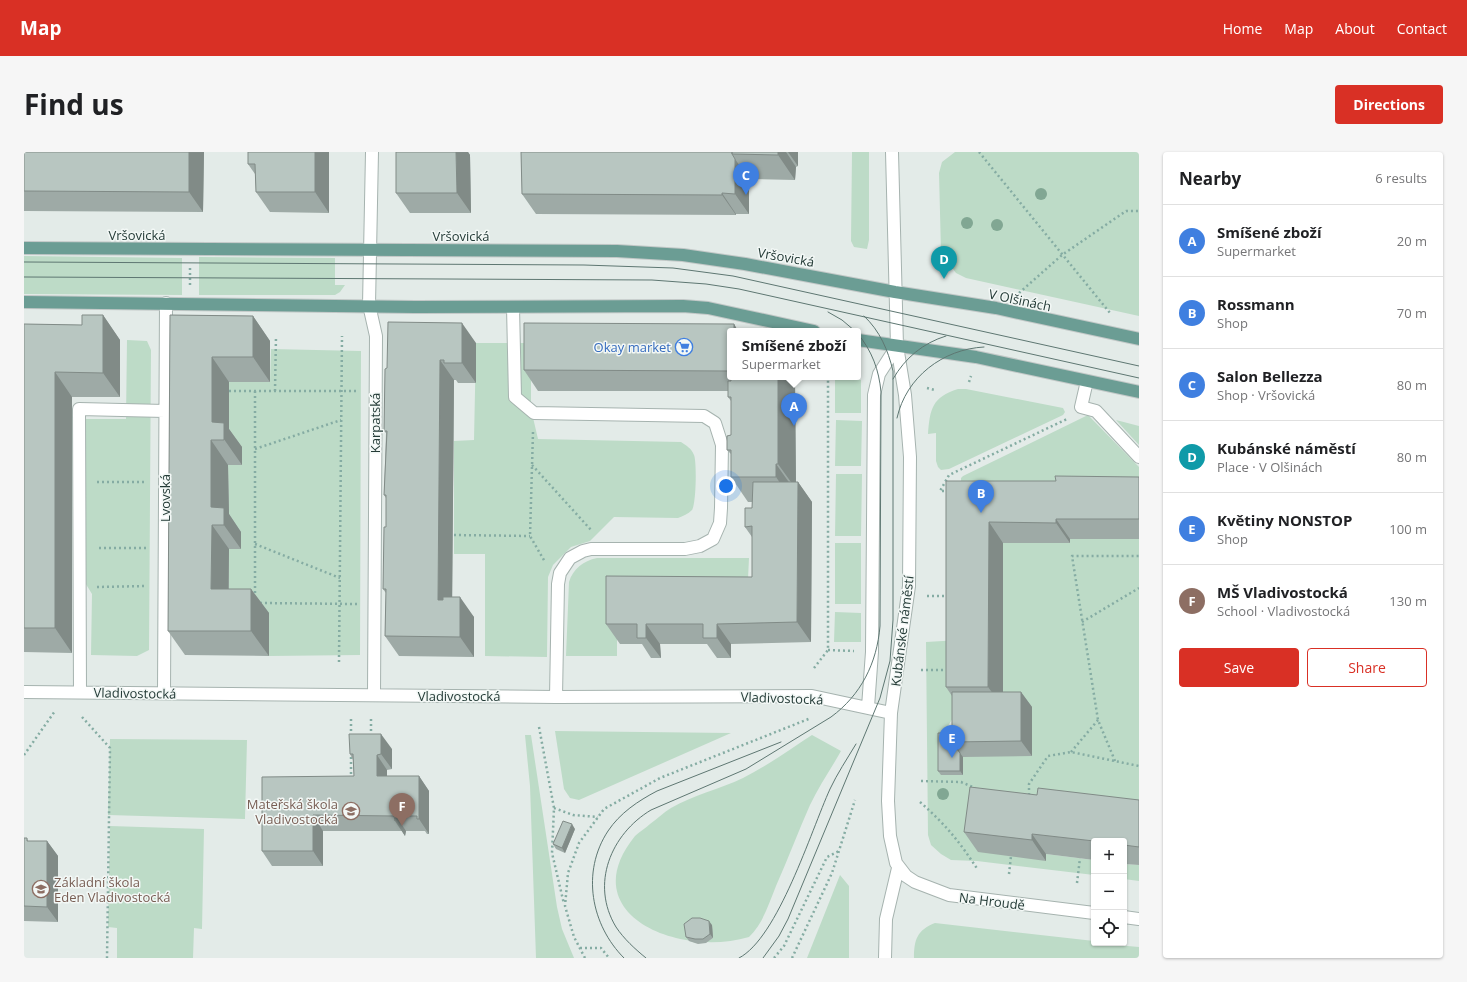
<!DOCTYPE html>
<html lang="en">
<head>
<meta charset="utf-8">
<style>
  :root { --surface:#fff; --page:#f6f6f6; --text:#202124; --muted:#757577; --line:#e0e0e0; --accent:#d93025 }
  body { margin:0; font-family:"Open Sans",sans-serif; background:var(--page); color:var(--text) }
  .controls { position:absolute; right:12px; bottom:12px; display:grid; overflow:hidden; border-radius:4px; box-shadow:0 1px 3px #0004 }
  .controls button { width:36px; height:36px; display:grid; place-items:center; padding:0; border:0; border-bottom:1px solid var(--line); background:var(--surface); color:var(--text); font:20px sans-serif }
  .you { position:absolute; left:702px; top:334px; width:14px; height:14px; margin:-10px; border:3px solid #fff; border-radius:50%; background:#1a73e8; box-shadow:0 0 0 6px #1a73e833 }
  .badge { display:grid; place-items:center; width:26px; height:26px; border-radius:50%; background:var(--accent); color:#fff; font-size:13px; font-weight:700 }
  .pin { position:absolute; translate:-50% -33px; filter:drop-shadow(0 1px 2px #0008) }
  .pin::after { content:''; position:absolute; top:21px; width:14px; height:12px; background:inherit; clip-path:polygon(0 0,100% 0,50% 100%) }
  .popup { position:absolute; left:703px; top:176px; width:134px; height:52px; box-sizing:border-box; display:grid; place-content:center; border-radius:4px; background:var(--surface); filter:drop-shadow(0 1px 3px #0005); font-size:13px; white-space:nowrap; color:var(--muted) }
  .popup b { font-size:15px; color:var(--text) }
  .popup::after { content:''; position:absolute; left:50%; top:100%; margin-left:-8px; border:8px solid transparent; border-top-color:var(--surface) }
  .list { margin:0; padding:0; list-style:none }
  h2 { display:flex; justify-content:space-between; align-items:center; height:52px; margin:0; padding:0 16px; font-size:17px }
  h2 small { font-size:13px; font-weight:400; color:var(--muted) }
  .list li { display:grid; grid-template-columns:26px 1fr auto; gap:12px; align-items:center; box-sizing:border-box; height:72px; padding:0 16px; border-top:1px solid var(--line) }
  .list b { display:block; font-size:15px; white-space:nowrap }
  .list p { margin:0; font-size:13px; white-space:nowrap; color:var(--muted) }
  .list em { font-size:13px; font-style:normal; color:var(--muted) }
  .actions { display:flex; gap:8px; padding:12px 16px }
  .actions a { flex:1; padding:9px 0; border:1px solid var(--accent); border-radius:4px; text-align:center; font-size:14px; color:var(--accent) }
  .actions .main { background:var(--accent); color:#fff }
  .icon { flex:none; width:22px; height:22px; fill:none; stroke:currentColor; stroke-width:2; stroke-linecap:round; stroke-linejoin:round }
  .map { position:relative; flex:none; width:1115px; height:806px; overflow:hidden; border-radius:4px }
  header { display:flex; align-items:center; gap:24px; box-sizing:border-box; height:56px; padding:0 20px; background:var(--accent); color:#fff }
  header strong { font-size:19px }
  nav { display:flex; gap:22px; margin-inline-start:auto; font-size:14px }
  .intro { display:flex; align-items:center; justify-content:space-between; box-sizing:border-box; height:96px; padding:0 24px }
  h1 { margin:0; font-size:28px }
  .button { padding:10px 18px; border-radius:4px; background:var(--accent); color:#fff; font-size:14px; font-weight:700 }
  main { display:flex; gap:24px; padding:0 24px }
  aside { flex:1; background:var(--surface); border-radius:4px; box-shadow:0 1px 3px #0004 }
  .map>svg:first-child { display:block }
</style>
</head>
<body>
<header>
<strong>Map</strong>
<nav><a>Home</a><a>Map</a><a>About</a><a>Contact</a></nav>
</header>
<div class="intro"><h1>Find us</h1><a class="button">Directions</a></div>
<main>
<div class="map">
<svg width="1115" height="806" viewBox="0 0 1115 806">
  <rect width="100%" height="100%" fill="#e3ebe8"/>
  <!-- green -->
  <path fill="#bddbc7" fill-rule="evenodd" d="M828 0H845V88L843 97 830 95 827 89Z
    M931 0H1115V164L942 126 932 121 917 100 915 21 918 10Z
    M0 104 158 106V143L0 142Z
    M175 105 311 106V133H321L316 140 311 143H175Z
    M103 188 123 189 127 198 125 498 113 504 67 503 68 442 60 429 58 267H102Z
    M452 191H507V257L514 287 657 290C663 294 667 296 670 303 673 310 672 353 668 358 664 362 659 364 654 366L590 365 566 389 547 395 529 413 524 425 523 505 461 504V402H430V289L450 288Z
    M247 197 337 199 336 503 245 504V461H204L205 397H217L205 380 204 313 218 312V295H205V230H246Z
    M811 228H837V261H811Z
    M934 237H942L1039 256 1041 260 1039 263 925 317 917 318 914 315 912 309V281L904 282C906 257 908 245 934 237Z
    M1064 263 1115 315V331L937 330V326L939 324Z
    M812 268 838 269 837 314H811Z
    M1092 268 1115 274V293Z
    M812 322H838L837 384H811Z
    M1046 387H1115V667L1028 656 1021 708 1022 702 1070 708V723L953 709 927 708 917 702 907 693 904 683 902 490 936 488V555L917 585 939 623V604H1007L979 555V391Z
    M811 391H837V452H811Z
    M573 406H725L724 427 593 426V504H542L545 430C549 417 559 409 573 406Z
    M811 460 837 461V490H810Z
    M531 579 707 581 555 648 546 646 540 637Z
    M501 583H507L533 755 538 777 550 806H512L506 634Z
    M788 583 817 599C807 617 795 634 786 653 774 680 764 707 752 734 745 751 739 772 725 785 654 806 548 762 611 684 615 680 622 676 626 672 633 667 640 660 647 656 669 643 696 637 719 626 743 614 765 598 788 583ZM663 776 689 786C681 792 675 792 665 789Z
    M86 587 223 588 221 667 84 663Z
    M86 674 180 677 178 777 170 776 169 806H93V776L84 775Z
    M1100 712 1115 713V729L1100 727Z
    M816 723 825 734V806H783Z
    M911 771 1070 789V791L1115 795V806H890C890 788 893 778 911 771Z"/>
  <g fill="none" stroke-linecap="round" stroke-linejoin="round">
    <defs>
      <path id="minor" d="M348 0 345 153 352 184 350 543
        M868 0 873 194 881 243 886 305 885 434 867 561 864 649 866 684 872 711 882 724 891 730 925 743 1070 761
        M489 155 491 245 510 261 680 264 691 271 698 293 697 356 696 371 689 387 676 394 661 397H567L559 399 546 406 536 421 534 432 532 545
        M1063 229 1057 255 1072 259 1115 305
        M0 540 532 545 788 544 867 561
        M56 540 55 257 141 259
        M140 541 142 151
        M844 555 848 500 850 243 855 222 873 194
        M1100 765 1115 767
        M861 806 862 767 874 716"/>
      <path id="major" d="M0 96 593 99 659 103 721 112 871 140 972 156 1115 187
        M0 150 391 155 659 154 684 156 790 179
        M834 188 952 205 1115 240"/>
    </defs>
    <!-- minor casing -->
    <use href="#minor" stroke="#a6b3af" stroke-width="14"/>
    <!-- major casing -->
    <use href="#major" stroke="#c2c8c7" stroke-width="14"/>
    <!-- path -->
    <path stroke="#85aca3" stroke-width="2.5" stroke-dasharray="2 3" stroke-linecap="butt" d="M955 0 1086 161
      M166 116V135
      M995 141 1038 103 1102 59H1115
      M945 230 947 224
      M903 236 911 238
      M205 239H333
      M231 239V443
      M251 239 252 184
      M509 280 506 384 521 410
      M231 297 317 268
      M508 313 567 378
      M73 330H122
      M925 339H916L925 323 1043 267
      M430 383 506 384
      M231 392 316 426
      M75 396H122
      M73 435 122 434
      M903 444H924
      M236 451 333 452
      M1058 470 1115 436
      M804 498 830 499
      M315 510 318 184
      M790 516 804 498V225
      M897 518H925
      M58 565 86 596 83 806
      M327 567V585
      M347 567V585
      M515 575 530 656 528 701 540 752
      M1047 600 1074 568
      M0 603 31 559
      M1091 609 1074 568 1048 404H1115
      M327 627V602
      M897 629 937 630 951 636
      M1005 643V632L1024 604 1047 600 1115 614
      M896 650C922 673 935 689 954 718
      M530 656 549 663 574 665
      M985 722 987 704
      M1053 731 1056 706
      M556 796H577L585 806
      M561 806 550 785 541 754 544 721 555 691 580 657 636 626 787 566
      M750 806 760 794 803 705 815 699
      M768 806 808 721 831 648"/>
    <!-- minor -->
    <use href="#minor" stroke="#fff" stroke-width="12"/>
    <!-- major -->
    <use href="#major" stroke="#6b9d94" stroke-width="12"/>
    <!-- tram -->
    <path stroke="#5e7772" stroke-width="1" d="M0 110 560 113 649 116 709 124 1115 214
      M0 125 628 128 682 132 715 137 1115 226
      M804 160 818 168 831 179
      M869 227C881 206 899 191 922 184
      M873 266C882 225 919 197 960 195
      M600 806C567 773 557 720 584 679 596 661 614 649 633 639L757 590
      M622 806C611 797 600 787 592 775 566 732 587 682 627 658L722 617 807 565C837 543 853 511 856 474L857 240C855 218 848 199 834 182
      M715 806C754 786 787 679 806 637 813 622 823 607 832 592
      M739 806 755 784 764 767 856 546 866 509 869 468V219C864 198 856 179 840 164"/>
  </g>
  <!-- trees -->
  <g fill="#81a793">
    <circle cx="1017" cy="42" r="6"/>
    <circle cx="943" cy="71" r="6"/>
    <circle cx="973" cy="73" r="6"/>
    <circle cx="919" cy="642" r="6"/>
  </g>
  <!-- wall -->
  <path fill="#9eaaa6" d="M0 0H180L179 60 0 59Z
    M305 0V61L246 60 232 40 231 22 224 12Z
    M372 0H444L446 3 447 61H386L372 41Z
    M497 0H774V14L772 15 771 28 725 27V62H712V63L512 62 498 42Z
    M79 163 96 188V245H48V501L0 500V172L58 173Z
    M146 163 229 164 246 189V230H205V277L218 295V313H204L205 362 217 380V397H205V437H227L245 461V504L161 503 144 479Z
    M710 172 714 179H706V225H769L771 228 772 330H774L788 350 787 490 707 492V506H693L683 492H636L637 506H627L618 492H596L582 472 728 425V385L721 375 728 356V350H724L707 325V302L703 298 707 283V249L704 245V239H514L500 218Z
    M452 191V231H434L432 228H430L428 445 450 465V505L375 504 361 484 362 441 359 437 362 375V346L360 343 362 281 360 279 363 216Z
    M1115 325V387H1046V391H979V540H997L1008 555V604L939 605V623H917L914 619 928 581V544L922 535V329H1032Z
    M368 597V617L363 618V624H395L405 639V682H403L401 679H382L381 684 378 679H299V714H248L238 699 330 624 329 608 326 602Z
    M1013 643 1115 648V713L1100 712V689H1070V708L1022 702V709L954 700 940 680Z
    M551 677 541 701 532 697 529 692Z
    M0 686H3L4 689H23L34 704V770L0 769Z
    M688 773 689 786 682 791 674 792 665 789 662 785Z"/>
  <!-- shaded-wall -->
  <path fill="#818b87" d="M165 0H180L179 60 165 40Z
    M291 0H305V61L291 40Z
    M432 0H444L446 3 447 61 433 41Z
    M754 0H762L772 15 771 28 754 3Z
    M764 0H774V14Z
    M711 7 725 27V62L711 42Z
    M698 41 712 62V63L698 43Z
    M79 163 96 188V245L79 221Z
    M229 164 246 189V230L229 205Z
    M438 171 452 191V231L438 211Z
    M710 172 714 179H710Z
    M188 205 205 230V277L218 295V313L188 270Z
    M416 208 430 228 428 469 414 448Z
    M31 220 48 245V501L31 476Z
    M754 225H769L771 228 772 337 754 312Z
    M187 288 204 313 205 362 217 380V397L187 355Z
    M752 312 769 336V350L752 325Z
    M774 330 788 350 787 490 773 470Z
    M1032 367 1046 387V391L1032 371Z
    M965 370 979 391V555L964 535Z
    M188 373 205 397 204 461 187 437Z
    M227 437 245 461V504L227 479Z
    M436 445 450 465V505L436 485Z
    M622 472 636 492 637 506 622 486Z
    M693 472 707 492V506L693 486Z
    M997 540 1008 555V604L997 589Z
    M357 582 368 597V617L357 602Z
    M936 601 939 605V623L936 619Z
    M353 603 363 618V639L353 624Z
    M395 624 405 639V682L395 667Z
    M289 663 299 679V714L289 699Z
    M372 664 382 679 381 684 371 669Z
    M548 672 551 677 541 701 538 696Z
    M1008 682 1022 702V709L1008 688Z
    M23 689 34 704V770L23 755Z
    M685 769 688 773 689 786 686 782Z"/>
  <!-- building -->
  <path fill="#b8c6c1" stroke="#818b87" d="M0 0H165V40L0 39Z
    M224 0H291V40H232L231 12H224Z
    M372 0H432L433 41H372Z
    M497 0H708V2L711 7V42L698 41V43L498 42Z
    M708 0H754V3L708 2Z
    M58 163H79V221L31 220V476H0V172L58 173Z
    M146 163 229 164V205H188V270L200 271V288H187V355L200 356V373H188L187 437H227V479H144Z
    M364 170 438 171V211H420V208H416L414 448H419V445H436V485L361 484 362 437H359L360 375H362V343H360L363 279H360L361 217 363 216Z
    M500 171 710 172V179H706V219L500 218Z
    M707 225H754V312H752V325H707V298H703V284L707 283V245H704V229H707Z
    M1031 324 1115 325V367H1032V371L965 370 964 535H922V329H1032Z
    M729 330H774L773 470 693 472V486H679V472H622V486H613V472H582V424L728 425V374L721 375V356H728Z
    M928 540H997V589L928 590Z
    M914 581H928V590L936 601V619H914Z
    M325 582H357V602L353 603V624H395V667H393V664H372L371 669 370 664 289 663V699H238V625L330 624 329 602H326Z
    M946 635 1013 643 1014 636 1115 648V695L1100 693V689H1070L1008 682V688L940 680Z
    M539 669 548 672 538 696 529 692Z
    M0 686H3V689H23V755L0 754Z
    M668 766H676L685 769 686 782 679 787H671L662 785 660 772Z"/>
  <!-- icons -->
  <defs>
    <symbol id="supermarket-ring" viewBox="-11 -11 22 22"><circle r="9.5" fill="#f3f8f6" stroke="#3f7fe0" stroke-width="1.5"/><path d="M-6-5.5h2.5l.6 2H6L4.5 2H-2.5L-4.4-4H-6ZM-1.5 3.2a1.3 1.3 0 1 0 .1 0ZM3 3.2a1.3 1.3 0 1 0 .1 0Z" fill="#3f7fe0"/></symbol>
    <symbol id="school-ring" viewBox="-11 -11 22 22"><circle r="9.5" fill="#f3f8f6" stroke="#8d6e63" stroke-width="1.5"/><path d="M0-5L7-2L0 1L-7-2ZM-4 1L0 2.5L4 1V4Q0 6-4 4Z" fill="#8d6e63"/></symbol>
  </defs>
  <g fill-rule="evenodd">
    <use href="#supermarket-ring" x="650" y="185" width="20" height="20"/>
    <use href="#school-ring" x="317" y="649" width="20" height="20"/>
    <use href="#school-ring" x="7" y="727" width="20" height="20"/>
  </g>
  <g text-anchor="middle" stroke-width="3" stroke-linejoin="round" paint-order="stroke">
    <!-- street labels -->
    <g font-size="13" fill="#243b37" stroke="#f3f8f6">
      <text x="113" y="88">Vršovická</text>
      <text x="437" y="89">Vršovická</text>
      <text transform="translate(762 105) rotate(10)" y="5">Vršovická</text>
      <text transform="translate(996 148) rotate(12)" y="5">V Olšinách</text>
      <text transform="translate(351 271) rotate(-90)" y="5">Karpatská</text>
      <text transform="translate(141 346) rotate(-90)" y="5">Lvovská</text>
      <text transform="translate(878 479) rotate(-83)" y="5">Kubánské náměstí</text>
      <text transform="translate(111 541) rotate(1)" y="5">Vladivostocká</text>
      <text x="435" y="549">Vladivostocká</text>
      <text transform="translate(758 546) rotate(2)" y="5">Vladivostocká</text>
      <text transform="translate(968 749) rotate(7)" y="5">Na Hroudě</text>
    </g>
    <!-- shop labels -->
    <g font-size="13" fill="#366cbe" stroke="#f3f8f6" text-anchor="end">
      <text x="647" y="200">Okay market</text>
    </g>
    <!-- education labels -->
    <g font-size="13" fill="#785e54" stroke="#f3f8f6" text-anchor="end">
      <text x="314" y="657">Mateřská škola<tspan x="314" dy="15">Vladivostocká</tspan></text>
      <text x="30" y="735" text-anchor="start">Základní škola<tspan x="30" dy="15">Eden Vladivostocká</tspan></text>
    </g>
  </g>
</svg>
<div class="controls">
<button>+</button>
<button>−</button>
<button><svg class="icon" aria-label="locate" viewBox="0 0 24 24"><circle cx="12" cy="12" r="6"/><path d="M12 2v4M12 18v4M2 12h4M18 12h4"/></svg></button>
</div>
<div class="you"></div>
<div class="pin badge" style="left:770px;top:274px;background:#3f7fe0">A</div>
<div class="popup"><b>Smíšené zboží</b>Supermarket</div>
<div class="pin badge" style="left:957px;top:361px;background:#3f7fe0">B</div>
<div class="pin badge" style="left:722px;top:43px;background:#3f7fe0">C</div>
<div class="pin badge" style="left:920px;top:127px;background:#0f9aa8">D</div>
<div class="pin badge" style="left:928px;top:606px;background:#3f7fe0">E</div>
<div class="pin badge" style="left:378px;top:674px;background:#8d6e63">F</div>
</div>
<aside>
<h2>Nearby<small>6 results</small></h2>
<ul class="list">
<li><span class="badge" style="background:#3f7fe0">A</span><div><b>Smíšené zboží</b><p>Supermarket</p></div><em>20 m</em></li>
<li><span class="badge" style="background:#3f7fe0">B</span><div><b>Rossmann</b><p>Shop</p></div><em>70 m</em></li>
<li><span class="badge" style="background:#3f7fe0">C</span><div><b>Salon Bellezza</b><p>Shop · Vršovická</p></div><em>80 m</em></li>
<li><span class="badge" style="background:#0f9aa8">D</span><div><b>Kubánské náměstí</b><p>Place · V Olšinách</p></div><em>80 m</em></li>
<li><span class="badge" style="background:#3f7fe0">E</span><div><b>Květiny NONSTOP</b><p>Shop</p></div><em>100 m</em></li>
<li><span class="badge" style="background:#8d6e63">F</span><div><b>MŠ Vladivostocká</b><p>School · Vladivostocká</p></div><em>130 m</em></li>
</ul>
<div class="actions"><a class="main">Save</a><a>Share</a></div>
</aside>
</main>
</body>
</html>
